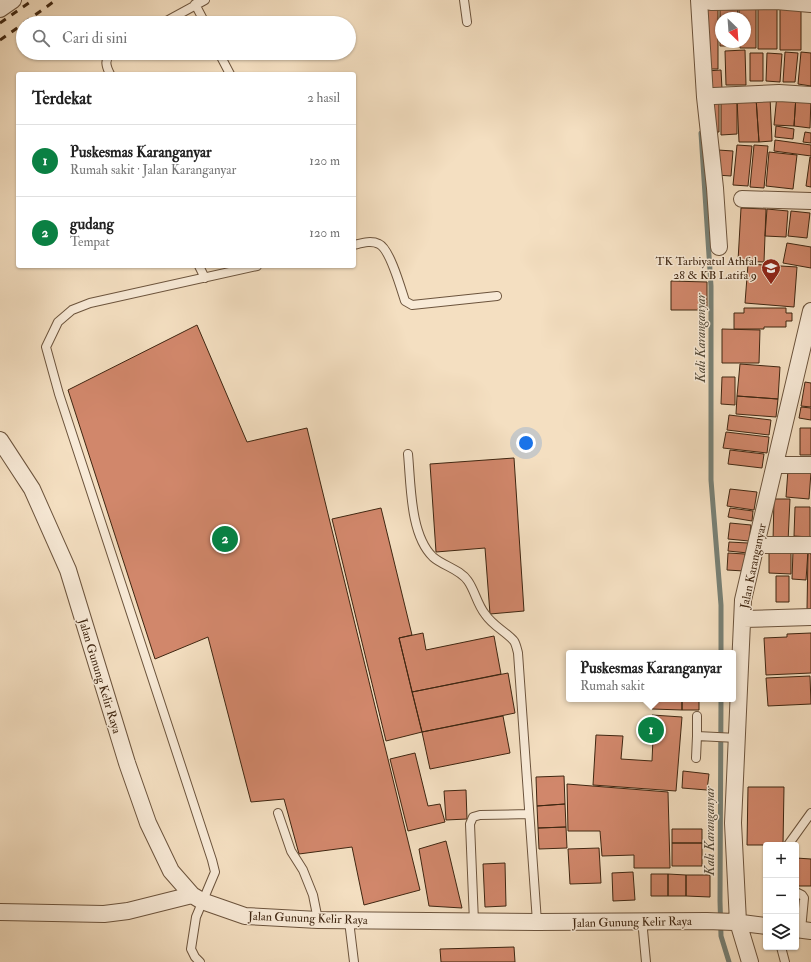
<!DOCTYPE html>
<html lang="id">
<head>
<meta charset="utf-8">
<style>
  :root { --surface:#fff; --page:#f6f6f6; --text:#222; --muted:#767676; --line:#e0e0e0; --accent:#0b8043 }
  body { margin:0; font-family:"IM FELL Double Pica",serif; background:var(--page); color:var(--text) }
  .controls { position:absolute; right:12px; bottom:12px; display:grid; overflow:hidden; border-radius:4px; box-shadow:0 1px 3px #0004 }
  .controls button { width:36px; height:36px; display:grid; place-items:center; padding:0; border:0; border-bottom:1px solid var(--line); background:var(--surface); color:var(--text); font:20px sans-serif }
  .compass { position:absolute; left:715px; top:12px; width:36px; height:36px; border-radius:50%; background:var(--surface); box-shadow:0 1px 3px #0004; rotate:155deg }
  .you { position:absolute; left:526px; top:443px; width:14px; height:14px; margin:-10px; border:3px solid #fff; border-radius:50%; background:#1a73e8; box-shadow:0 0 0 6px #1a73e833 }
  .badge { display:grid; place-items:center; width:26px; height:26px; border-radius:50%; background:var(--accent); color:#fff; font-size:13px; font-weight:700 }
  .pin { position:absolute; translate:-50% -50%; border:2px solid #fff; box-shadow:0 1px 4px #0006 }
  .popup { position:absolute; left:566px; top:650px; width:170px; height:52px; box-sizing:border-box; display:grid; place-content:center; border-radius:4px; background:var(--surface); filter:drop-shadow(0 1px 3px #0005); font-size:13px; white-space:nowrap; color:var(--muted) }
  .popup b { font-size:15px; color:var(--text) }
  .popup::after { content:''; position:absolute; left:50%; top:100%; margin-left:-8px; border:8px solid transparent; border-top-color:var(--surface) }
  .list { margin:0; padding:0; list-style:none }
  h2 { display:flex; justify-content:space-between; align-items:center; height:52px; margin:0; padding:0 16px; font-size:17px }
  h2 small { font-size:13px; font-weight:400; color:var(--muted) }
  .list li { display:grid; grid-template-columns:26px 1fr auto; gap:12px; align-items:center; box-sizing:border-box; height:72px; padding:0 16px; border-top:1px solid var(--line) }
  .list b { display:block; font-size:15px; white-space:nowrap }
  .list p { margin:0; font-size:13px; white-space:nowrap; color:var(--muted) }
  .list em { font-size:13px; font-style:normal; color:var(--muted) }
  .icon { flex:none; width:22px; height:22px; fill:none; stroke:currentColor; stroke-width:2; stroke-linecap:round; stroke-linejoin:round }
  .map { position:relative; flex:none; width:811px; height:962px; overflow:hidden }
  .search { position:absolute; background:var(--surface); box-shadow:0 1px 3px #0004; left:16px; top:16px; width:340px; height:44px; display:flex; align-items:center; gap:10px; box-sizing:border-box; padding:0 14px; border-radius:22px; color:var(--muted); font-size:15px }
  .panel { position:absolute; background:var(--surface); box-shadow:0 1px 3px #0004; left:16px; top:72px; width:340px; height:196px; border-radius:4px }
  .map>svg:first-child { display:block }
</style>
</head>
<body>
<div class="map">
<svg width="811" height="962" viewBox="0 0 811 962">
  <rect width="100%" height="100%" fill="#f4dfc1"/>
  <filter id="stains"><feTurbulence type="fractalNoise" baseFrequency=".005" numOctaves="4"/><feColorMatrix values="0 0 0 0 .2 0 0 0 0 .09 0 0 0 0 .02 0 0 0 .5 -.17"/></filter>
  <radialGradient id="worn" r=".72"><stop offset=".6" stop-color="#630" stop-opacity="0"/><stop offset="1" stop-color="#630" stop-opacity=".3"/></radialGradient>
  <g fill="none" stroke-linecap="round" stroke-linejoin="round">
    <!-- stream -->
    <path stroke="#778075" stroke-width="5" d="M701 133 711 286V480L721 605V653
      M721 699 720 901 721 936 729 962"/>
  </g>
  <!-- building -->
  <path fill="#d1876b" stroke="#3f2611" d="M780 6 801 7V50H780Z
    M758 7H777V49H758Z
    M720 8H738L737 18H721V42H737V46H720Z
    M704 9H718V69H704Z
    M739 9H756V48H740V42H745V18H739Z
    M745 50 746 85H726L725 51Z
    M785 52 798 53 795 82H783Z
    M801 52 811 53V86L798 84Z
    M750 53H763V81H750Z
    M767 53 782 54 780 82 766 81Z
    M721 70 722 89 706 90V71Z
    M777 95 796 96 794 126 774 125Z
    M796 96 811 98 810 128 794 126Z
    M770 97 772 141 759 142 756 98Z
    M756 98 759 142H739L737 99Z
    M709 100H719V132H709Z
    M721 100H737V134L721 135Z
    M776 126 794 129 793 139 775 137Z
    M805 132 811 133V143L803 142Z
    M775 140 811 145V156L774 151Z
    M737 145 752 146 748 186 733 185Z
    M754 145 768 146 764 188 750 187Z
    M718 150 733 151 731 176 716 175Z
    M769 152 797 155 793 189 766 186Z
    M810 157H811V187L806 186Z
    M741 208 766 209 764 262 738 261Z
    M767 209 788 211 786 237 765 236Z
    M791 211 810 213 807 238 788 236Z
    M787 243 811 247V268L783 263Z
    M748 264 797 267 794 307 745 303Z
    M671 281 707 282V310H671Z
    M744 308H786V313H792V321H786V327H764V329H734V313H744Z
    M197 325 247 442 307 428 420 890 364 905 352 847 299 854 284 799 251 802 208 637 155 659 68 390Z
    M722 329 760 330 759 363H722Z
    M740 364 780 367 778 399 737 396Z
    M722 377H735V405L721 404Z
    M805 382 811 383V407L801 406Z
    M737 396 778 399 776 417 736 414Z
    M801 407 811 408V420L799 418Z
    M729 415 771 420 769 435 727 430Z
    M800 428H811V455H800Z
    M726 432 769 437 767 453 723 448Z
    M730 450 764 454 762 468 728 464Z
    M514 458 524 611 490 614 485 548 436 552 430 464Z
    M788 470 811 472 809 499 786 497Z
    M730 489 757 492 754 510 727 506Z
    M774 499H790L788 542 773 541Z
    M795 507H810V537L794 536Z
    M381 508 412 635 399 638 422 732 386 741 332 519Z
    M730 508 753 511 752 521 728 517Z
    M730 523 751 525 749 541 728 539Z
    M729 542 748 543V553L728 551Z
    M793 551H808L806 580 792 579Z
    M728 553 745 554 744 571 727 570Z
    M769 553H791V574L769 573Z
    M808 553 811 554V609H807Z
    M776 576H789V602H776Z
    M423 633 426 650 494 636 501 674 412 692 399 638Z
    M811 633V673L766 675 764 638 787 637V634Z
    M508 673 515 713 422 732 412 692Z
    M810 676 811 704 768 706 766 678Z
    M652 699H682V710L652 709Z
    M682 699H699V710H682Z
    M652 715 682 717 676 791 593 785 596 735 623 736 621 759 652 761 653 738H650Z
    M503 716 510 753 430 769 422 732Z
    M415 753 428 806 440 804 445 822 408 831 390 759Z
    M683 771 709 774 707 790 682 788Z
    M564 776 565 804 537 806 536 777Z
    M567 784 668 792 670 868H634V855L602 856 600 831H568Z
    M748 787H784L783 845H747Z
    M466 790 467 819 446 820 444 791Z
    M565 804 566 827 538 828 537 806Z
    M566 827 567 848 539 849 538 828Z
    M672 829H702V843H672Z
    M446 841 462 908 429 906 419 849Z
    M672 843H702V866H672Z
    M599 848 601 883 570 884 568 849Z
    M796 858 811 859V886H796Z
    M505 863 506 906 485 907 483 864Z
    M633 872 635 900 613 901 612 873Z
    M651 874H668V896H651Z
    M668 874 686 875V896H668Z
    M686 875H710V897L686 896Z
    M514 947 515 962H441L440 949Z"/>
  <g fill="none" stroke-linecap="round" stroke-linejoin="round">
    <defs>
      <path id="service" d="M464 0 467 22
        M195 4 205 23
        M163 23 205 0
        M219 53 230 74
        M110 74C106 66 104 60 111 53
        M354 245C362 243 371 240 379 244 390 249 401 289 405 301L412 305 497 296
        M199 266 205 278
        M408 454C411 485 410 535 433 557 443 566 460 569 468 581 475 591 477 604 485 614 493 626 505 631 514 641 516 644 517 649 518 653L537 922
        M697 716V736L737 738
        M696 758 697 736
        M278 813 291 851 303 870 313 895 318 920
        M788 845 811 813
        M796 892 802 895 804 898 801 930
        M349 921 354 962
        M474 922 470 824 473 817 480 815 529 814
        M644 922 643 930 646 962
        M781 947 785 962
        M200 962 195 957 191 949 196 917 215 872 212 860 59 394 46 347 58 322 72 310 90 303 257 266"/>
      <path id="minor" d="M699 0 705 97 715 188 719 247
        M711 2 776 1 811 4
        M0 9 13 0
        M714 96 779 93 811 95
        M742 199 811 201
        M0 440 32 489 68 570 127 763 148 823 171 871 192 895 202 901 245 916 318 920 537 922 707 921 734 922 766 926
        M775 465H811
        M756 545H811
        M743 619 811 617
        M0 912 104 914 128 911 192 895
        M796 929 811 931
        M750 962 738 922 733 823 743 600 811 311"/>
    </defs>
    <!-- service casing -->
    <use href="#service" stroke="#6c543d" stroke-width="10"/>
    <!-- minor casing -->
    <use href="#minor" stroke="#6c543d" stroke-width="18"/>
    <!-- service -->
    <use href="#service" stroke="#f8ead7" stroke-width="8"/>
    <!-- minor -->
    <use href="#minor" stroke="#f8ead7" stroke-width="16"/>
    <!-- rail -->
    <path stroke="#3f2611" stroke-width="3" stroke-dasharray="7 7" stroke-linecap="butt" d="M0 23 33 0
      M24 23 56 0
      M0 40 23 24"/>
  </g>
  <!-- icons -->
  <defs>
    <symbol id="school-pin" viewBox="-11 -11 22 30"><path d="M0 17L-7.5 6A9.5 9.5 0 1 1 7.5 6Z" fill="#8f2418" stroke="#f8ead7"/><path d="M0-5L7-2L0 1L-7-2ZM-4 1L0 2.5L4 1V4Q0 6-4 4Z" fill="#fff"/></symbol>
  </defs>
  <g fill-rule="evenodd">
    <use href="#school-pin" x="760" y="257" width="22" height="30"/>
  </g>
  <g text-anchor="middle" stroke-width="3" stroke-linejoin="round" paint-order="stroke">
    <!-- poi labels -->
    <g font-size="12" fill="#3f2611" stroke="#f8ead7" text-anchor="end">
      <text x="757" y="265">TK Tarbiyatul Athfal<tspan x="757" dy="14">28 &amp; KB Latifa 9</tspan></text>
    </g>
    <!-- street labels -->
    <g font-size="12" fill="#3f2611" stroke="#f8ead7">
      <text transform="translate(753 566) rotate(-78)" y="4">Jalan Karanganyar</text>
      <text transform="translate(100 676) rotate(73)" y="4">Jalan Gunung Kelir Raya</text>
      <text transform="translate(308 918) rotate(2)" y="4">Jalan Gunung Kelir Raya</text>
      <text transform="translate(632 922) rotate(-1)" y="4">Jalan Gunung Kelir Raya</text>
    </g>
    <!-- water labels -->
    <g font-size="13" font-style="italic" fill="#564c3b" stroke="#f8ead7">
      <text transform="translate(700 338) rotate(-90)" y="5">Kali Karanganyar</text>
      <text transform="translate(709 831) rotate(-90)" y="5">Kali Karanganyar</text>
    </g>
  </g>
  <rect width="100%" height="100%" filter="url(#stains)"/>
  <rect width="100%" height="100%" fill="url(#worn)"/>
</svg>
<div class="controls">
<button>+</button>
<button>−</button>
<button><svg class="icon" aria-label="layers" viewBox="0 0 24 24"><path d="M12 4l9 5-9 5-9-5zM3 14l9 5 9-5"/></svg></button>
</div>
<svg class="compass" viewBox="-18 -18 36 36"><path d="M0-13l5 13h-10z" fill="#e53935"/><path d="M0 13l5-13h-10z" fill="#767676"/></svg>
<div class="you"></div>
<div class="pin badge" style="left:651px;top:730px">1</div>
<div class="popup"><b>Puskesmas Karanganyar</b>Rumah sakit</div>
<div class="pin badge" style="left:225px;top:539px">2</div>
<div class="search"><svg class="icon" aria-label="search" viewBox="0 0 24 24"><circle cx="10" cy="10" r="6"/><path d="M15 15l6 6"/></svg>Cari di sini</div>
<section class="panel">
<h2>Terdekat<small>2 hasil</small></h2>
<ul class="list">
<li><span class="badge">1</span><div><b>Puskesmas Karanganyar</b><p>Rumah sakit · Jalan Karanganyar</p></div><em>120 m</em></li>
<li><span class="badge">2</span><div><b>gudang</b><p>Tempat</p></div><em>120 m</em></li>
</ul>
</section>
</div>
</body>
</html>
